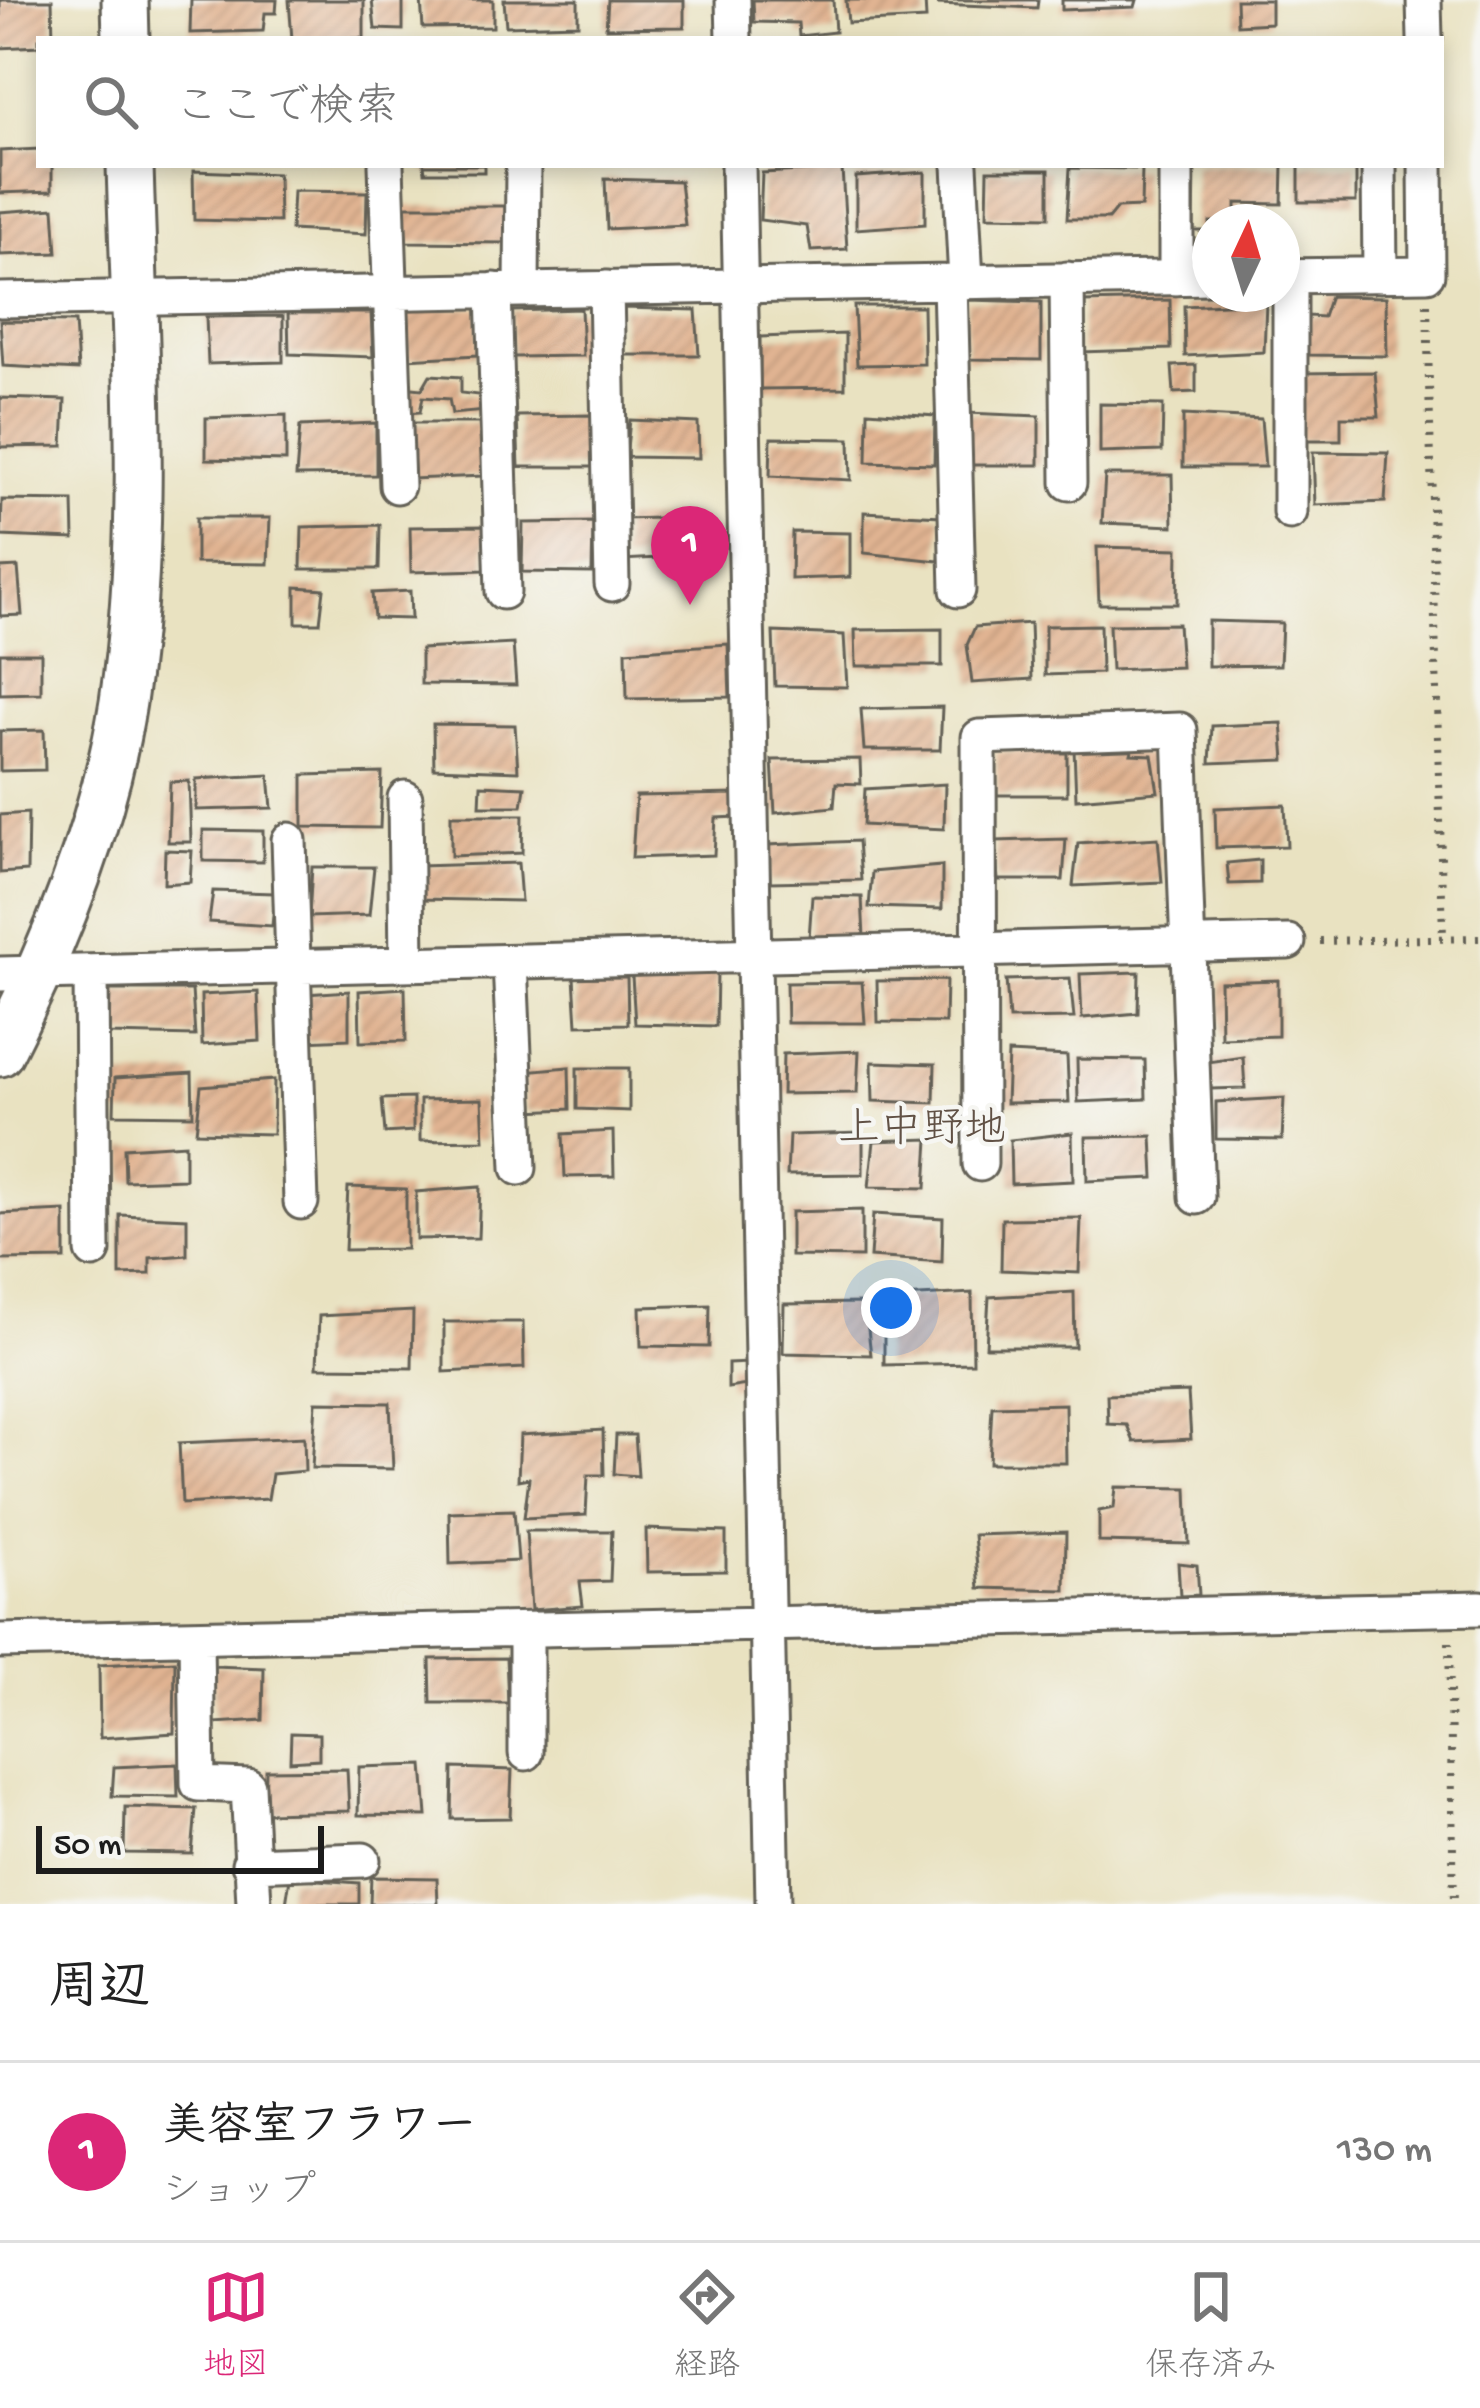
<!DOCTYPE html>
<html lang="ja">
<head>
<meta charset="utf-8">
<style>
  :root { --surface:#fff; --page:#f6f6f6; --text:#222; --muted:#767676; --line:#e0e0e0; --accent:#db2777 }
  body { margin:0; font-family:"Gochi Hand","Klee One",sans-serif; background:var(--page); color:var(--text) }
  .compass { position:absolute; left:1192px; top:204px; width:108px; height:108px; border-radius:50%; background:var(--surface); box-shadow:0 6px 18px #0003; rotate:4deg }
  .scale { position:absolute; left:36px; bottom:30px; width:288px; box-sizing:border-box; padding-left:12px; border:6px solid #1c1c1c; border-top:0; font-size:33px; line-height:42px; white-space:nowrap; color:#1c1c1c; -webkit-text-stroke:9px #f6f6f2; paint-order:stroke }
  .you { position:absolute; left:891px; top:1308px; width:42px; height:42px; margin:-30px; border:9px solid #fff; border-radius:50%; background:#1a73e8; box-shadow:0 0 0 18px #1a73e833 }
  .badge { display:grid; place-items:center; width:78px; height:78px; border-radius:50%; background:var(--accent); color:#fff; font-size:39px; font-weight:700 }
  .pin { position:absolute; translate:-50% -99px; filter:drop-shadow(0 3px 6px #0008) }
  .pin::after { content:''; position:absolute; top:63px; width:42px; height:36px; background:inherit; clip-path:polygon(0 0,100% 0,50% 100%) }
  .list { margin:0; padding:0; list-style:none }
  h2 { display:flex; justify-content:space-between; align-items:center; height:156px; margin:0; padding:0 48px; font-size:51px }
  h2 small { font-size:39px; font-weight:400; color:var(--muted) }
  .list li { display:grid; grid-template-columns:78px 1fr auto; gap:36px; align-items:center; box-sizing:border-box; height:180px; padding:0 48px; border-top:3px solid var(--line) }
  .list b { display:block; font-size:45px; white-space:nowrap }
  .list p { margin:0; font-size:39px; white-space:nowrap; color:var(--muted) }
  .list em { font-size:39px; font-style:normal; color:var(--muted) }
  .icon { flex:none; width:66px; height:66px; fill:none; stroke:currentColor; stroke-width:2; stroke-linecap:round; stroke-linejoin:round }
  .map { position:relative; flex:none; width:1480px; height:1904px; overflow:hidden }
  .search { position:absolute; background:var(--surface); box-shadow:0 6px 18px #0003; left:36px; right:36px; top:36px; height:132px; display:flex; align-items:center; gap:30px; box-sizing:border-box; padding:0 42px; border-radius:0px; color:var(--muted); font-size:45px }
  .sheet { height:336px; background:var(--surface) }
  nav { display:flex; justify-content:space-around; align-items:center; box-sizing:border-box; height:168px; border-top:3px solid var(--line); background:var(--surface); font-size:33px; color:var(--muted) }
  nav a { display:grid; justify-items:center; gap:6px }
  nav .on { color:var(--accent) }
  .map>svg:first-child { display:block }
</style>
</head>
<body>
<div class="map">
<svg width="1480" height="1904" viewBox="0 0 1480 1904">
  <defs>
    <pattern id="building-hatch" width="6" height="6" patternUnits="userSpaceOnUse" patternTransform="scale(3)"><rect width="6" height="6" fill="#e1b492"/><path d="M-1 1l2-2M0 6l6-6M5 7l2-2" fill="none" stroke="#c09a7d"/></pattern>
  </defs>
  <rect width="100%" height="100%" fill="#f6f6f2"/>
  <filter id="ink" filterUnits="userSpaceOnUse"><feTurbulence type="fractalNoise" baseFrequency=".00833" numOctaves="2"/><feDisplacementMap in="SourceGraphic" scale="24" xChannelSelector="R" yChannelSelector="G"/><feConvolveMatrix kernelMatrix="1 2 1 2 8 2 1 2 1" color-interpolation-filters="sRGB"/></filter>
  <filter id="wash" filterUnits="userSpaceOnUse"><feTurbulence type="fractalNoise" baseFrequency=".004" numOctaves="4" result="noise"/><feDisplacementMap in="SourceGraphic" scale="48" xChannelSelector="R" yChannelSelector="G"/><feGaussianBlur stdDeviation="2.7" result="paint"/><feColorMatrix in="noise" values="0 0 0 0 0 0 0 0 0 0 0 0 0 0 0 0 0 1.4 0 .05"/><feComposite in="paint" operator="in"/></filter>
  <g filter="url(#wash)">
    <rect width="100%" height="100%" fill="#e9e2c1"/>
    <g id="blocks">
      <!-- building -->
      <path fill="url(#building-hatch)" d="M0 0H52L53 39H39V46L0 48Z
        M191 0H277L276 13H265L263 31 190 33Z
        M289 0H364V38L292 39Z
        M372 0H403V30L375 29Z
        M421 0H493V27L423 28Z
        M504 0H578V24L506 26Z
        M608 0H684V27L606 28Z
        M753 0H833L835 32 799 36 798 23 754 22Z
        M846 0H925L926 19 848 23Z
        M938 0H1038L1037 8 938 4Z
        M1062 0H1137L1135 7 1062 10Z
        M1236 0H1271V23L1237 25Z
        M39 149V165H52V191L0 193V151Z
        M424 165H484V172H425Z
        M1195 165H1283L1282 204 1236 203V222H1210V231H1194Z
        M1299 165H1356V202H1299Z
        M1070 168 1142 169 1141 207 1117 208 1108 219H1067Z
        M842 169 847 249 811 251 807 226 760 220 762 173Z
        M988 170H1049V217L987 216Z
        M193 171 278 174 279 222 194 220Z
        M925 172V224L856 229V177Z
        M605 179 680 181 685 225 607 229Z
        M293 191 367 192 366 234 291 230Z
        M404 206H508L506 243 406 242Z
        M54 208 57 253 0 255V212Z
        M1330 296 1386 297 1387 356 1306 355 1308 316 1323 317Z
        M967 300 1041 302V360L966 359Z
        M1170 300 1171 349 1081 352 1082 302Z
        M1266 302 1264 352 1185 356 1184 306Z
        M854 306H923L924 364 857 365Z
        M479 308 478 355 407 359 406 309Z
        M622 308 696 310 699 355H623Z
        M581 309 583 356 513 357 512 311Z
        M288 313H371L373 357 289 354Z
        M283 316V362L208 364 206 317Z
        M0 321 75 322 78 370 3 366Z
        M845 334V388L760 389V337Z
        M1196 365V392L1174 393 1172 366Z
        M1375 372 1379 417H1341V440H1299L1301 373Z
        M430 375 461 377V393L486 396 487 411 452 414 449 399 423 397 420 412 404 413 402 387 422 389Z
        M0 398 65 400 63 446 0 447Z
        M1100 404 1163 405 1162 451 1100 453Z
        M868 411 935 416 934 464 867 462Z
        M967 413 1039 416V465H967Z
        M286 415V461L206 459V418Z
        M593 415 594 467H519L517 416Z
        M1183 415 1261 419 1265 467H1183Z
        M630 420 698 423 699 458 626 457Z
        M376 423V475L296 476 300 426Z
        M407 423H479L483 476 411 479Z
        M771 438 850 439 851 480 770 476Z
        M1313 452 1388 453 1385 502 1315 505Z
        M1105 475H1172L1173 526 1102 523Z
        M2 500 73 501 74 539 1 536Z
        M864 512 941 516 939 561 864 553Z
        M696 517V556L622 560 623 519Z
        M196 518H270L268 564 196 563Z
        M593 522 592 573 522 572 523 523Z
        M380 525 379 569H301L302 527Z
        M485 526V570L411 572 410 527Z
        M792 532 850 533V577L791 579Z
        M1097 547 1178 549 1177 604H1099Z
        M18 567 22 615 0 616V568Z
        M296 587 324 589 320 623H296Z
        M410 591 411 619 374 618 372 593Z
        M1208 621 1282 623 1280 665 1208 666Z
        M1030 623 1032 679 972 683 967 645 975 627Z
        M1178 624 1181 667 1111 670 1109 625Z
        M1100 625 1101 673 1045 675V626Z
        M942 629V666H856L855 630Z
        M773 632 844 635 847 687 775 686Z
        M513 644 516 685 421 684V649Z
        M728 644 730 697 627 699 626 651Z
        M0 653H41V693L0 694Z
        M942 707 940 750H864L861 709Z
        M1282 723 1285 760 1210 763 1212 726Z
        M433 724 515 725 518 771 434 768Z
        M44 730 45 770 0 771V731Z
        M1133 746 1131 754 1152 755 1158 792 1076 799 1074 749Z
        M996 752 1067 753V795H997Z
        M860 759 861 784 836 783 834 807 775 813 772 760Z
        M382 773 380 828 303 827V775Z
        M269 775 272 808 196 810V779Z
        M189 781 191 842H168L170 782Z
        M945 784 944 829 863 825 865 789Z
        M481 785 525 787 522 806H480Z
        M737 794 738 817 716 818 714 855 632 858 636 796Z
        M1285 805 1287 846 1216 848 1215 808Z
        M28 813 27 871 0 873V815Z
        M451 815H523L522 853 451 856Z
        M203 830 263 831V862L203 861Z
        M1158 838 1162 882 1073 886 1078 843Z
        M1066 839 1063 880H998L995 841Z
        M858 841 861 880 769 882 768 845Z
        M165 850 192 851 190 882 164 884Z
        M1260 860V883L1229 884 1227 863Z
        M518 863 521 901 420 899 419 866Z
        M942 866V909L869 907 872 872Z
        M312 867H374L369 915 309 917Z
        M213 891 275 893 272 926 209 922Z
        M812 896 862 897 864 938H809Z
        M717 972 716 1026 635 1024 632 976Z
        M1139 972 1138 1013 1082 1018 1080 974Z
        M574 977H627L628 1024 577 1025Z
        M1070 978 1074 1018 1009 1019 1006 980Z
        M946 980 945 1023 878 1022 877 981Z
        M1278 980V1036L1221 1038 1220 982Z
        M862 982 865 1023H787L786 983Z
        M405 988 406 1041 360 1042 359 991Z
        M110 990H192L195 1036 109 1034Z
        M349 991V1039L305 1041 306 994Z
        M258 992 260 1041 202 1045 201 995Z
        M859 1051 857 1093 782 1094 783 1054Z
        M1008 1053 1067 1056 1069 1102 1006 1103Z
        M1243 1057 1245 1088 1211 1089 1208 1062Z
        M1077 1059 1145 1060 1146 1099 1078 1102Z
        M872 1062 935 1064 934 1103 873 1101Z
        M569 1067 570 1109 526 1111 524 1071Z
        M577 1068H629V1111L577 1109Z
        M192 1073 193 1115 114 1114 115 1078Z
        M274 1080 273 1134 196 1132 201 1086Z
        M413 1098V1131L385 1133 382 1099Z
        M1284 1098 1282 1140 1216 1139V1102Z
        M482 1099 484 1140 420 1141V1100Z
        M613 1131 614 1176 565 1177 563 1134Z
        M863 1133V1174L787 1175 789 1135Z
        M1072 1133 1073 1181 1011 1184 1010 1140Z
        M1152 1136 1154 1178 1087 1181 1086 1137Z
        M929 1139 926 1188 869 1187 874 1141Z
        M185 1144V1179L125 1181 124 1148Z
        M348 1187 406 1189V1249L345 1250Z
        M480 1187 478 1238 416 1239V1192Z
        M862 1210V1257L791 1256V1212Z
        M65 1211V1259L0 1260V1214Z
        M873 1214 943 1218 942 1262 870 1257Z
        M120 1215 187 1218V1255L150 1258V1274L120 1275Z
        M1081 1218 1079 1273 1001 1270 1002 1219Z
        M1074 1292 1075 1347H986L989 1297Z
        M972 1293 973 1363 884 1365V1298Z
        M865 1303 871 1355 783 1353 784 1304Z
        M710 1305 709 1347 641 1346 640 1307Z
        M413 1311 412 1368 317 1367 319 1316Z
        M444 1322H523L524 1368 444 1372Z
        M749 1363 747 1385 728 1388V1364Z
        M1188 1392 1191 1439 1134 1442 1127 1425 1108 1424 1107 1395Z
        M316 1402 390 1403 393 1469 312 1468Z
        M1065 1404 1066 1463H989L992 1406Z
        M603 1430 604 1475H588L586 1515 524 1518 529 1478 518 1480 520 1435Z
        M616 1435H635L638 1476 614 1474Z
        M304 1437 305 1471 272 1474 268 1499 182 1504 179 1443Z
        M1116 1487 1187 1488 1189 1544 1099 1542V1511L1114 1508Z
        M514 1510 518 1561 450 1564 449 1512Z
        M646 1529 726 1532V1571L647 1572Z
        M526 1531H612L610 1581 580 1582 583 1606 531 1610Z
        M1066 1532 1065 1590 979 1588 974 1535Z
        M1178 1563 1197 1565 1199 1595 1180 1596Z
        M506 1658 508 1703H431L430 1659Z
        M175 1661 174 1733 100 1738 99 1665Z
        M213 1666 264 1668 263 1720 215 1723Z
        M291 1733 319 1734V1759L290 1761Z
        M177 1764 178 1797 112 1796 114 1767Z
        M423 1765 427 1816 358 1815 359 1767Z
        M453 1768 512 1770 510 1818 452 1819Z
        M347 1769 349 1811 265 1813 266 1770Z
        M125 1807 196 1809 192 1854 124 1853Z
        M371 1877 437 1878 438 1904H370Z
        M290 1878 359 1883V1904H286Z"/>
    </g>
  </g>
  <g filter="url(#ink)">
    <use href="#blocks" fill-opacity="0" stroke="#646156" stroke-width="3"/>
    <g fill="none" stroke-linecap="round" stroke-linejoin="round">
      <defs>
        <path id="street" d="M733 0 734 39
          M1424 0 1425 39
          M386 165 397 486
          M738 165 773 1904
          M960 165 966 281
          M1379 165 1380 275
          M1282 276 1427 274 1426 165
          M1290 276V512
          M1176 278V165
          M1067 279 1069 483
          M950 282 958 590
          M606 288 612 584
          M494 290 503 592
          M522 290 523 165
          M0 300 1210 277
          M405 798 407 964
          M289 840 301 1202
          M510 962 519 1168
          M91 972 93 1251
          M0 974 1288 942
          M980 1164 979 737 1180 730 1197 1197
          M526 1630V1753
          M196 1637 198 1784 248 1786 254 1904
          M0 1641 1480 1608
          M249 1864 363 1860"/>
        <path id="secondary" d="M125 0 126 39
          M0 1053C56 943 104 824 123 702 149 524 135 344 130 165"/>
      </defs>
      <!-- street casing -->
      <use href="#street" stroke="#646156" stroke-width="39"/>
      <!-- secondary casing -->
      <use href="#secondary" stroke="#646156" stroke-width="51"/>
      <!-- path -->
      <path stroke="#646156" stroke-width="8" stroke-dasharray="3 9" stroke-linecap="butt" d="M1427 304 1443 938
        M1320 941 1480 938
        M1449 1642 1454 1904"/>
      <!-- street -->
      <use href="#street" stroke="#fff" stroke-width="33"/>
      <!-- secondary -->
      <use href="#secondary" stroke="#fff" stroke-width="45"/>
    </g>
  </g>
  <g text-anchor="middle" stroke-width="9" stroke-linejoin="round" paint-order="stroke">
    <!-- neighbourhood labels -->
    <g font-size="42" fill="#615145" stroke="#f6f6f2">
      <text x="922" y="1140">上中野地</text>
    </g>
  </g>
</svg>
<svg class="compass" viewBox="-18 -18 36 36"><path d="M0-13l5 13h-10z" fill="#e53935"/><path d="M0 13l5-13h-10z" fill="#767676"/></svg>
<div class="scale">50 m</div>
<div class="you"></div>
<div class="pin badge" style="left:690px;top:605px">1</div>
<div class="search"><svg class="icon" aria-label="search" viewBox="0 0 24 24"><circle cx="10" cy="10" r="6"/><path d="M15 15l6 6"/></svg>ここで検索</div>
</div>
<section class="sheet">
<h2>周辺<small></small></h2>
<ul class="list">
<li><span class="badge">1</span><div><b>美容室フラワー</b><p>ショップ</p></div><em>130 m</em></li>
</ul>
</section>
<nav>
<a class="on"><svg class="icon" aria-label="map" viewBox="0 0 24 24"><path d="M3 6l6-2 6 2 6-2v14l-6 2-6-2-6 2zM9 4v14M15 6v14"/></svg>地図</a>
<a><svg class="icon" aria-label="directions" viewBox="0 0 24 24"><path d="M12 3l9 9-9 9-9-9zM9 14v-3h6M13 9l2 2-2 2"/></svg>経路</a>
<a><svg class="icon" aria-label="saved" viewBox="0 0 24 24"><path d="M7 4h10v16l-5-4-5 4z"/></svg>保存済み</a>
</nav>
</body>
</html>
